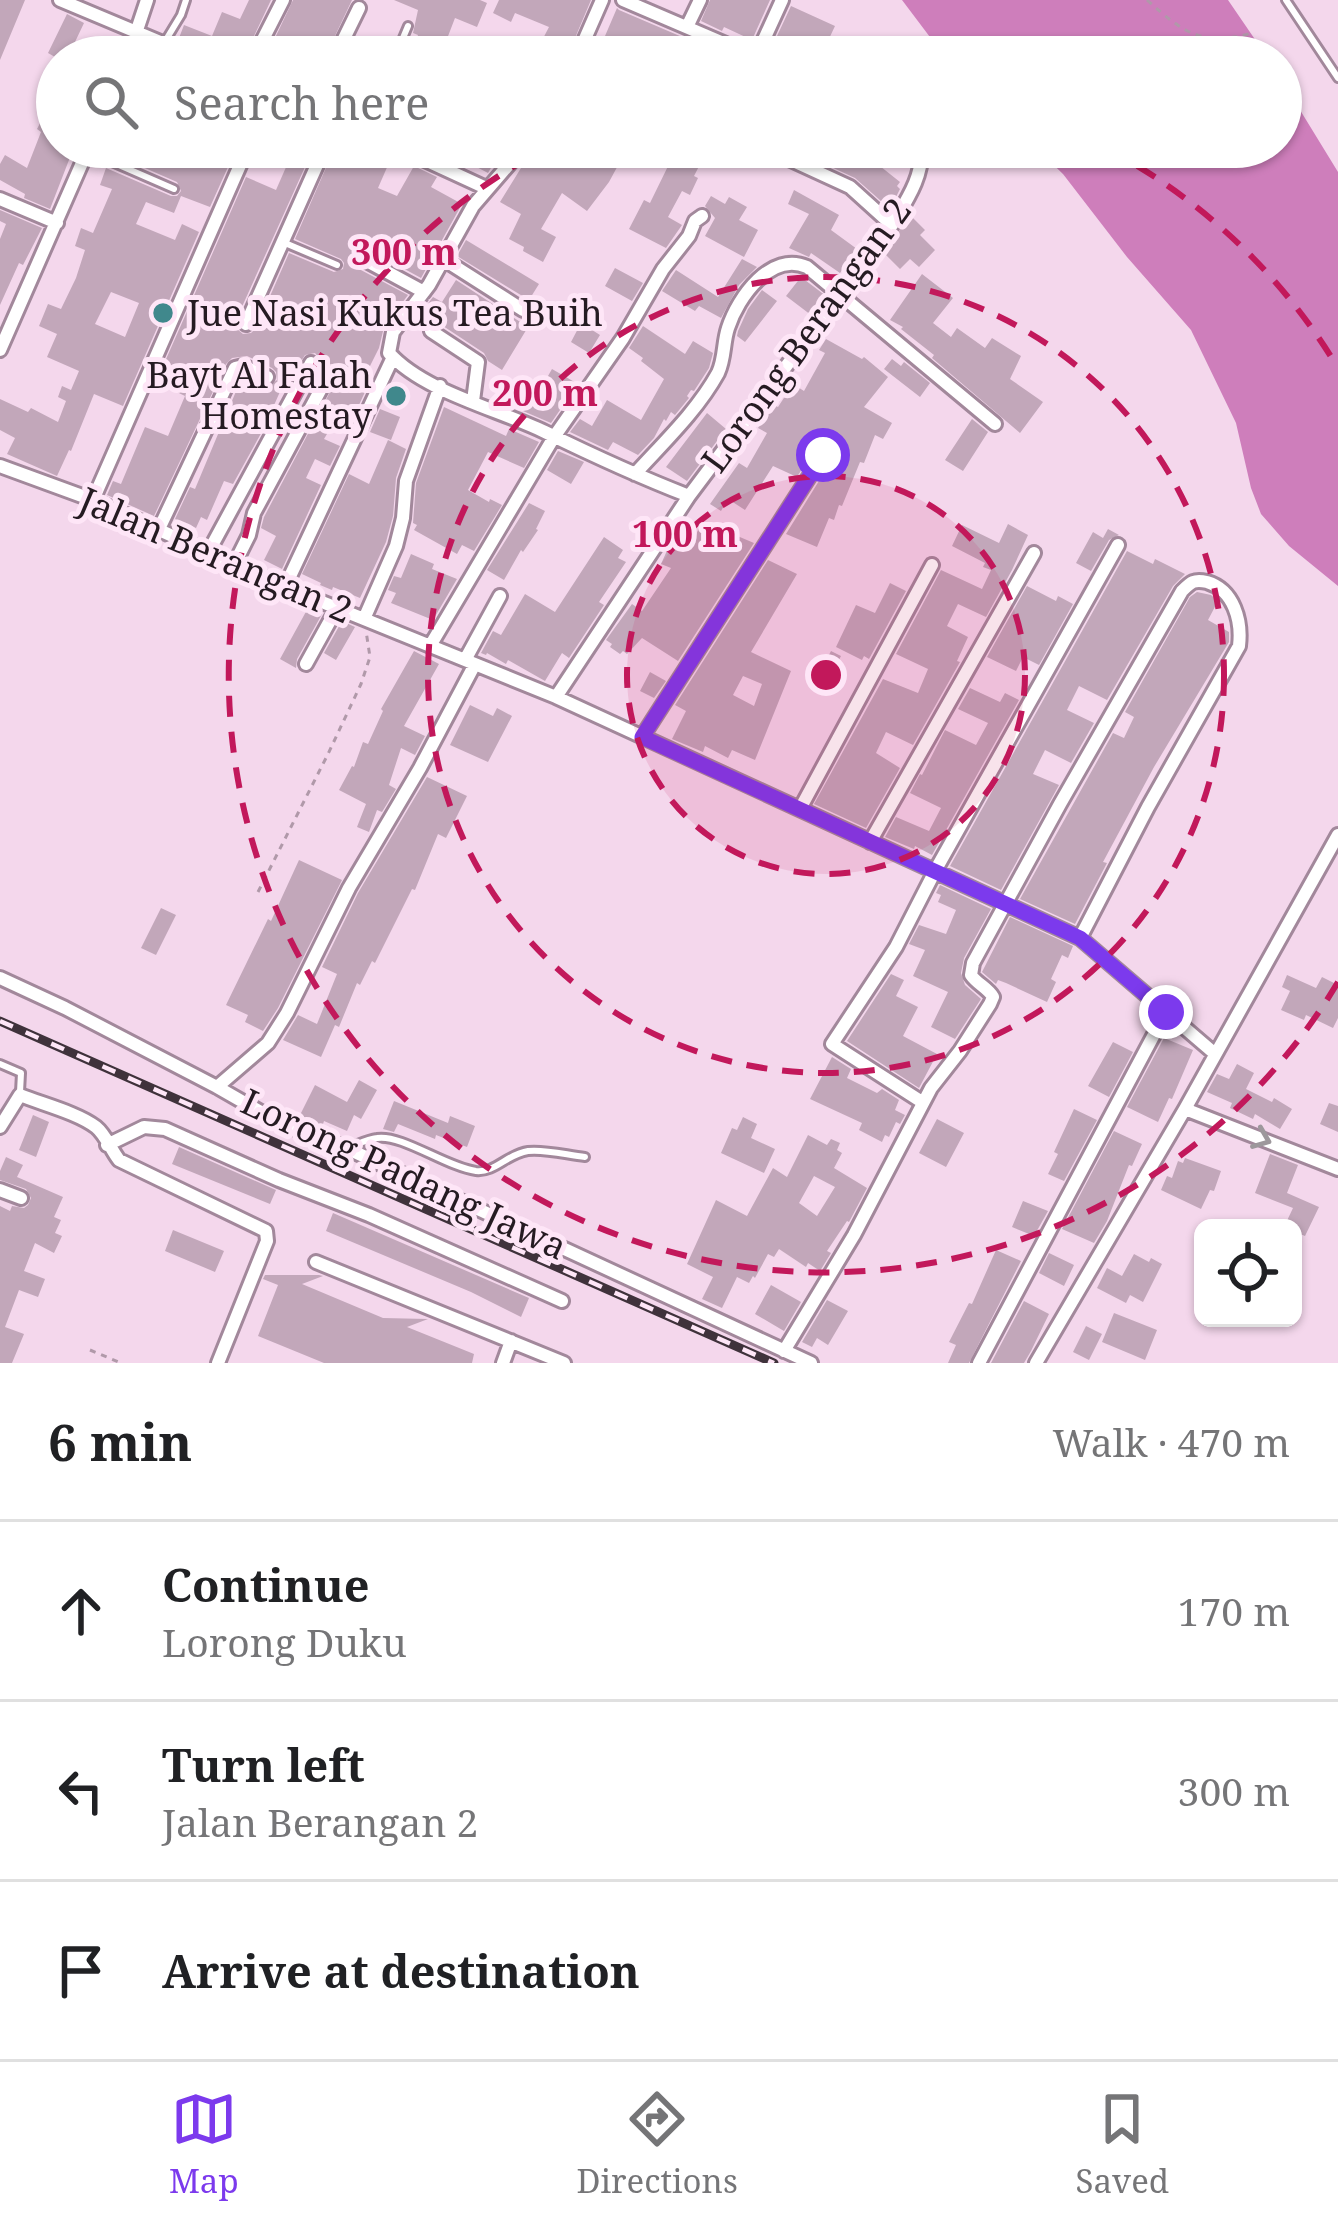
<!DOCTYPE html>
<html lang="en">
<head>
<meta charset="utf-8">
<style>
  :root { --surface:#fff; --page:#f2f2f2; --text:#202124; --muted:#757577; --line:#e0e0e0; --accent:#7c3aed }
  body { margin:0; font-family:"Noto Serif",serif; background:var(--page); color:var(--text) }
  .controls { position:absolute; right:36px; bottom:36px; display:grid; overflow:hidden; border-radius:18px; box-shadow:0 3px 9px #0004 }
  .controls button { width:108px; height:108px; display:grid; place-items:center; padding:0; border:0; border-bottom:3px solid var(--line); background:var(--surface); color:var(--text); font:60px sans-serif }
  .stop { position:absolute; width:36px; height:36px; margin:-27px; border:9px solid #7c3aed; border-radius:50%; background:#fff }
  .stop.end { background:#7c3aed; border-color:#fff; box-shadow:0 3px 12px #0008 }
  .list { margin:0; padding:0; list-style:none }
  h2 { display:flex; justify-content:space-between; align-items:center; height:156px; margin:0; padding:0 48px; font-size:51px }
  h2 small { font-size:39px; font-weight:400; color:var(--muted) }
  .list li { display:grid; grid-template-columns:78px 1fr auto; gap:36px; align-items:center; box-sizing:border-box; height:180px; padding:0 48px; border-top:3px solid var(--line) }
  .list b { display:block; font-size:45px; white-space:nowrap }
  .list p { margin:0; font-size:39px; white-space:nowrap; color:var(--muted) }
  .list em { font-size:39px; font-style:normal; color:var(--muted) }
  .icon { flex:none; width:66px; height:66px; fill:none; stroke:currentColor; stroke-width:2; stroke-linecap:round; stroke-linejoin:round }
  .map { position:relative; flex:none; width:1338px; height:1363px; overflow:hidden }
  .search { position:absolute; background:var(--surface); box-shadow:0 3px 9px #0004; left:36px; right:36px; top:36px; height:132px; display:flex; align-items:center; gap:30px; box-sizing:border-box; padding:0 42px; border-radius:66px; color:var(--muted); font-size:45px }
  .sheet { height:696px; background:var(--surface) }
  nav { display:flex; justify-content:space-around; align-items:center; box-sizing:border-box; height:168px; border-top:3px solid var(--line); background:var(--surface); font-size:33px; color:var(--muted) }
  nav a { display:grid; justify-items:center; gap:6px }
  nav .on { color:var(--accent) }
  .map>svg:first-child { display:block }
</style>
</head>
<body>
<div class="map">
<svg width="1338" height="1363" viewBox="0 0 1338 1363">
  <rect width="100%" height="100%" fill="#f4d7ec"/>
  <!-- water -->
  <path fill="#ce7ebb" d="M902 0H1228L1267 57H945Z
    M1281 79 1338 172V586L1289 546 1261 514 1251 488 1236 423 1191 330 1127 257 1063 174 1035 147H1281Z"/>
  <!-- building -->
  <path fill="#c2a7ba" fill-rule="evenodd" d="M0 0H25L0 60Z
    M249 0H271L244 57H206L201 48 179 38 184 25 212 36 222 12 240 19Z
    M293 0H352L325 57H266Z
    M394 0H480L487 3 477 27 455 18 440 57H410L418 35 413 33 418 10Z
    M499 0H591L567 57H511L517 44 536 52 549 27 515 13 511 22 493 13Z
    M710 0H770L752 40 724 27 722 31 701 21Z
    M791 6 835 26 827 43 853 57H782L770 51Z
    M617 8 619 10 729 57H596Z
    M67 14 84 23 75 42 99 57H55L48 53Z
    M355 40 387 57H347Z
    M50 104 57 108V147H74L50 209 24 198 25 194 0 180V164L5 155 27 168 41 132 37 129Z
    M110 147H237L210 207 181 196 174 213 146 202 136 224 175 240 182 224 199 232 123 406 94 394 71 451 69 450 57 476 7 454 15 438 0 430V399L28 412 31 408 58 422 66 401 58 397 62 386 71 390 79 371 47 357 57 334 39 326 48 304 61 309 76 278 85 250 75 246 81 228 93 233 112 189 100 185 106 168 171 196H177L181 191 177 182 108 152ZM111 292 139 303 125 337 95 324Z
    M263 147H314L236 320 237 329 243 334 251 333 256 328 289 253 334 272 343 269 344 263 341 259 295 239 335 147H381L387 149 392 156 378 188 397 196 414 166 437 177 431 187 462 204 421 278 388 260 391 254 369 241 355 256 356 264 359 269 408 295 384 327 379 348 364 378 370 381 353 418 340 412 324 439 340 446 330 466 315 459 306 478 321 485 282 569 264 560 276 536 261 528 264 517 339 375 333 364 321 365 320 359 315 353 305 355 290 379 286 378 264 428 233 484 224 481 207 520 201 517 196 528 175 519 190 487 195 489 242 377 267 387 277 380 276 372 272 368 247 356 232 358 226 364 154 516 107 495 113 481 121 484 145 427 168 436 185 396 156 382 246 177 276 190 290 158Z
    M431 147H510L506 151 502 149 488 173 467 162 464 166Z
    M534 147H628L609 182 587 211 562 193 541 229 556 237 543 262 523 251 524 247 509 239 521 214 500 202Z
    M641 147H709L694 176 698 178 690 195 682 191 668 217 682 225 666 248 629 229 644 200 650 203 671 160Z
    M788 147H856L900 182 897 186 900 189 890 209 855 178Z
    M794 190 839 215 831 230 857 249 840 273 811 253 809 257 789 248 809 214 788 204Z
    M711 196 725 204 729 197 747 207 739 220 758 230 744 257 705 236 715 218 705 206Z
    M0 210 42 228 23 265 19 263 0 305V239L6 224 0 221Z
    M910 215 925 230 920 235 935 250 919 267 910 259 900 269 884 253Z
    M466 240 539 284 529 300 457 256Z
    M742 259 757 267 739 285 721 318 699 306 695 311 662 291 676 270 718 297Z
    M615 268 643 283 632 301 605 286Z
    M922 274 953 298 933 323 951 337 957 328 985 348 992 338 1021 356 1010 379 1043 402 1020 433 932 358 934 355 901 329 903 327 890 320Z
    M801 277 826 296 811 315 786 296Z
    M456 280 528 327 502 370 488 361 484 353 437 322H425L421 331 411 325 433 297 442 302Z
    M762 290 777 301 745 342 737 336 738 331 748 309Z
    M581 323 600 335 589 353 571 342Z
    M643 326 685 354 693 341 713 353 709 368 694 391 691 390 687 396 689 398 675 415 671 412 666 421 664 419 654 438 638 455 613 442 608 450 570 432 580 419 592 426 607 400 641 420 664 379 641 361 643 358 629 348Z
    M826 339 862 359 864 357 888 377 864 407 892 423 883 439 875 435 864 463 860 462 842 506 839 505 834 520 829 518 817 547 786 534 832 460 833 451 828 446 819 445 815 448 797 477 773 466 745 510 728 499 721 511 710 504 739 463 747 468 767 433 758 428 772 404 778 407 793 384 804 391 825 353 819 350Z
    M892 359 901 366 904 362 930 383 920 397 884 369Z
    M552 369 578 384 551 423 523 411 533 395 536 397Z
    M444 407 506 436 509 429 539 442 524 468 488 452 468 490 489 502 490 499 502 505 474 551 462 545 457 554 414 530 417 525 413 523 416 483Z
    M380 409 400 417 391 440 370 432Z
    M707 413 726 429 687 481 666 467Z
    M972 419 988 432 963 471 945 460Z
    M388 440 406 449 396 478 393 516 386 542 360 598 333 587 332 590 320 585 321 583 302 574 349 474 369 484Z
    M558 451 584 462 571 484 547 470Z
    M529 503 545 511 536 529 538 530 523 552 521 550 504 580 487 570Z
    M702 521 754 543 678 661 642 638 627 654 623 651 620 654 610 647 612 644 606 640 632 604 642 611 671 568 661 564 670 544 689 551Z
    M1008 524 1028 535 1012 570 986 617 958 604 947 626 968 637 957 661 960 662 913 745 886 732 876 753 900 768 866 828 814 804 883 679 918 693 928 669 896 654 941 570 982 589 991 570 983 567 985 563 952 546 962 525 999 543Z
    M1108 529 1119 535 1109 540 1091 571 1076 563 1093 532 1103 538Z
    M604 537 623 550 618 558 626 562 599 602 604 605 569 658 562 653 545 681 508 660 506 664 487 653 486 655 481 653 493 631 501 635 525 594 555 612Z
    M1127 551 1153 564 1155 559 1185 574 1173 586 1107 700 1079 686 1067 710 1094 723 1071 763 1045 750 1033 774 1059 785 1001 890 950 866Z
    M411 554 434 564 432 569 457 579 433 620 391 603 396 593 388 590 394 576 401 578Z
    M768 560 797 574 751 652 791 671 755 760 732 750 728 758 705 746 703 752 672 739 686 711 675 705ZM743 676 762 684 754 706 733 695Z
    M890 583 906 591 869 659 864 656 862 660 836 647 856 605 875 613Z
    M1027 586 1056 601 1058 596 1073 604 1039 665 1023 657 1016 671 987 657Z
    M1197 592 1211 595 1218 601 1208 620 1229 632V642L1154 767 1103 862 1107 863 1075 924 1020 899 1113 733 1124 738 1134 717 1125 712 1190 597Z
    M308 608 322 614 297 659 296 668 280 659Z
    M342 621 355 627 336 660 324 653Z
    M414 651 439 664 404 726 425 736 415 755 401 748 389 785 396 789 382 812 377 810 369 832 357 827 366 804 339 790 352 766 354 767 363 742 368 744 383 711 381 709Z
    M831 651 841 656 822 693 812 688Z
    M650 672 666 681 654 698 640 691Z
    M970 688 1000 702 1005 693 1019 700 932 855 915 846 914 849 885 837 896 817 929 831 941 808 910 793 920 774 922 775 945 730 976 745 988 723 958 709Z
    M470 705 493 716 497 708 512 716 488 762 450 745Z
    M427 777 467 796 446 838 438 834 415 890 412 889 375 963 372 961 360 985 357 983 339 1027 335 1025 321 1057 283 1040 298 1015 317 1024 337 974 322 967 358 893Z
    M299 860 342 880 278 1008 263 1031 245 1022 248 1015 226 1005 268 919 271 921Z
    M940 885 991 909 964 958 961 973 965 985 981 999 955 1039 931 1027 948 992 913 976 925 950 909 944 919 925 946 934 956 910 938 902 941 895 936 893Z
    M161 908 176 915 156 955 141 948Z
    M1010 917 1073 946 1068 958 1062 955 1051 979 1056 982 1047 1002 1006 983 998 980 996 984 982 972Z
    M891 974 904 980 896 996 918 1007 903 1036 937 1054 919 1088 847 1041Z
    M1287 975 1316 988 1322 977 1338 985V1018L1333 1028 1306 1015 1304 1020 1281 1010 1290 991 1282 987Z
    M1164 1038 1193 1050 1172 1099 1169 1098 1158 1122 1127 1107Z
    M1113 1042 1133 1052 1109 1097 1088 1086Z
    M832 1057 851 1069 847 1078 877 1093 882 1089 899 1100 895 1110 905 1115 900 1124 896 1122 889 1137 885 1135 882 1142 859 1130 862 1123 810 1099Z
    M1237 1064 1254 1073 1246 1089 1272 1102 1274 1098 1292 1109 1280 1129 1255 1114 1253 1119 1230 1108 1232 1103 1207 1092 1217 1074 1229 1079Z
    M359 1080 377 1090 361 1119 354 1115 347 1131 324 1121 322 1127 300 1115 315 1085 347 1102Z
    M394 1101 448 1123 450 1116 475 1126 467 1147 436 1135 435 1139 398 1124 394 1132 383 1129Z
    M1329 1103 1338 1106V1132L1320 1124Z
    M1074 1109 1097 1120 1064 1181 1048 1174 1058 1154 1054 1152Z
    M33 1115 49 1122 36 1157 19 1150Z
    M743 1117 757 1124 751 1138 775 1149 764 1173 721 1153 732 1128 737 1130Z
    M937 1119 964 1133 946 1167 919 1153Z
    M1114 1131 1142 1144 1132 1166 1129 1165 1107 1221 1094 1243 1062 1229Z
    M808 1135 827 1145 831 1139 840 1143 837 1150 842 1153 834 1168 867 1188 849 1222 847 1221 827 1251 831 1253 820 1271 808 1263 806 1267 779 1249 774 1257 768 1254 755 1278 753 1276 749 1283 737 1277 722 1308 702 1299 713 1277 687 1264 716 1200 747 1216 773 1168 787 1177ZM814 1176 835 1187 817 1216 799 1203Z
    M179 1147 276 1190 270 1204 172 1164Z
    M1270 1154 1298 1165 1287 1193 1319 1207 1305 1236 1293 1231V1228L1284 1227 1293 1208 1255 1193Z
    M6 1157 23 1165 17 1177 63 1197 54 1217 61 1220 55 1233 62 1236 54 1253 35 1243 24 1271 45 1279 38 1297 19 1290 5 1327 24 1334 12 1363H0V1206L10 1211 12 1206 24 1208 28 1205 31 1198 26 1189 0 1180V1171Z
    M1185 1158 1221 1171 1214 1191 1210 1190 1201 1209 1161 1190 1167 1176 1172 1178 1178 1161 1183 1163Z
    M1023 1201 1048 1211 1034 1236 1012 1227Z
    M333 1213 529 1298 521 1317 471 1292 326 1231Z
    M173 1230 224 1251 215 1272 165 1251Z
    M996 1250 1021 1261 969 1363H948L956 1345 949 1342 969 1303 972 1304Z
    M1049 1253 1074 1265 1064 1286 1039 1273Z
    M1134 1254 1149 1262 1151 1258 1162 1264 1143 1302 1130 1295 1126 1303 1097 1288 1107 1268 1122 1276Z
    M265 1275H319L323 1276 302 1284 383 1318 428 1319 407 1327 474 1354 472 1363H324L258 1336 278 1285 263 1279Z
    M771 1285 801 1302 784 1331 755 1314Z
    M827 1300 848 1311 828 1345 817 1338 812 1347 802 1342Z
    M1024 1301 1049 1314 1031 1351 1024 1363H991Z
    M1114 1313 1157 1330 1145 1360 1102 1342Z
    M1086 1326 1102 1334 1089 1360 1073 1352Z"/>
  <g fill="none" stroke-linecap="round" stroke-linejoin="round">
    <defs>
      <path id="lane" d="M1286 0 1338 78
        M164 43 181 15 186 0
        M395 57 408 26
        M89 152 174 189
        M285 243 337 265
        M0 1064 21 1073 20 1092
        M350 1147C358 1144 368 1139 377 1138 402 1134 446 1167 476 1171 495 1173 507 1154 528 1151 545 1149 567 1155 585 1157"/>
      <path id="street" d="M60 0 196 57
        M623 0 756 57
        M687 27 700 0
        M128 57 147 0
        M254 57 283 0
        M335 57 359 8
        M577 57 602 0
        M756 57 782 0
        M397 147 486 188
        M524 147 473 206 429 285 393 332 389 353C424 392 498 409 545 432 592 455 640 477 689 496
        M763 147 850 187 892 225
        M0 199 57 223
        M443 259 523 310
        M365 260 424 292
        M246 324 325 147
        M431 331 478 362 473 401
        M0 350 89 147
        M0 466 93 500 285 587 556 697 1080 938 1214 1053
        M635 474C664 442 697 411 718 373 725 358 723 343 728 328 738 297 771 251 807 267L995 424
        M93 500 248 147
        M159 529 235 368 243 366 267 377
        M209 551 311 363
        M235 563 249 535 254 513 329 374
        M285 587 393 357
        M364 619 396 546 403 518 406 481 440 386
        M430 646 554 437 623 338 663 269 689 236 695 221 702 216
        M465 660 500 596
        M306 664 337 608
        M556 697 689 496 892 225C906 201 924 176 921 147
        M642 737 823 455
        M800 809 932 565
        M870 842 1034 553
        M0 978 65 1008 217 1087 280 1123 346 1148 811 1363
        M217 1087 268 1043 287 1013 349 888 420 768 475 664
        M922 1102 832 1044 896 947 935 871 1118 545
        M1185 1109 1338 1169
        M0 1127 20 1095C42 1104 78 1113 96 1127 106 1135 111 1150 119 1160L266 1231 267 1241 218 1363
        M107 1145 144 1127 165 1129 279 1180 369 1215 562 1301
        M0 1190 21 1198
        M316 1262 564 1363
        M784 1351 854 1235 931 1088 960 1051 990 1004 993 997C988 988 977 984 971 975L973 963 1060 804 1182 591C1191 582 1194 579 1207 582 1234 590 1242 621 1239 646L1148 807 1080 938
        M503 1363 511 1341
        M979 1363 1166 1012
        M1036 1363 1185 1109 1338 835"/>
    </defs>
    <!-- lane casing -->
    <use href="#lane" stroke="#a2889b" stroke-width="12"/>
    <!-- street casing -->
    <use href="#street" stroke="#a2889b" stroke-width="18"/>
    <!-- path -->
    <path stroke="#b099a9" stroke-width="3" stroke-dasharray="6 6" stroke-linecap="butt" d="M1147 0C1184 33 1202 47 1252 33
      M258 892 328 754 361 684 370 657 366 631
      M90 1350 121 1363"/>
    <!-- lane -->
    <use href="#lane" stroke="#fff" stroke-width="6"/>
    <!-- street -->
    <use href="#street" stroke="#fff" stroke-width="12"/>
    <defs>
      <path id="rail" d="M0 1021 774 1363"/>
    </defs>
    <!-- rail casing -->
    <use href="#rail" stroke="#3f323b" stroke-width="9"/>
    <!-- rail -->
    <use href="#rail" stroke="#fee6f7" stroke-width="4.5" stroke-dasharray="14" stroke-linecap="butt"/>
  </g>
  <!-- one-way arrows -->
  <defs><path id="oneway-chevron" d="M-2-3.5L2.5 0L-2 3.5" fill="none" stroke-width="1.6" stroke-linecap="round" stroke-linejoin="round" transform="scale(3)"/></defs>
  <use stroke="#9d989c" href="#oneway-chevron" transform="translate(1262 1139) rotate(22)"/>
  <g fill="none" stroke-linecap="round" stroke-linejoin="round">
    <!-- route -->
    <path stroke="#7c3aed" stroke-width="15" d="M823 455 642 737 1080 938 1166 1012"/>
  </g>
  <!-- distance rings -->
  <circle cx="826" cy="675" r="199" fill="#c2185b" fill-opacity=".12"/>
  <g fill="none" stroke="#c2185b" stroke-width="6" stroke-dasharray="21 15">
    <circle cx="826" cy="675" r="199"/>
    <circle cx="826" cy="675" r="398"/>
    <path d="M1338 982A597 597 0 1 1 546 148M1106 148A597 597 0 0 1 1338 368"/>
  </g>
  <!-- markers -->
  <g fill="#40888c" stroke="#fee6f7" stroke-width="4.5">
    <circle cx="163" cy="313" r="12"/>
    <circle cx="396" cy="396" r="12"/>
  </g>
  <g text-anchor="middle" stroke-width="10" stroke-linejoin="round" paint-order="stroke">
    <!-- poi labels -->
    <g font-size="36" fill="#251b22" stroke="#fee6f7" text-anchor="start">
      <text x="187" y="326">Jue Nasi Kukus Tea Buih</text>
      <text x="372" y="388" text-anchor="end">Bayt Al Falah<tspan x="372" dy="41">Homestay</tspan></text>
    </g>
    <!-- street labels -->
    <g font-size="36" fill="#251b22" stroke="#fee6f7">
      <text transform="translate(806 335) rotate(-54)" y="13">Lorong Berangan 2</text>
      <text transform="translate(216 555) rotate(23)" y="13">Jalan Berangan 2</text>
      <text transform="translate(404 1174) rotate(25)" y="13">Lorong Padang Jawa</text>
    </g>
  </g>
  <circle cx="826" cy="675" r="18" fill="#c2185b" stroke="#fee6f7" stroke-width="6"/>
  <g font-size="36" text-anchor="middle" font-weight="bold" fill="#c2185b" stroke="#fee6f7" stroke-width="10" stroke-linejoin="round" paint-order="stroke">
    <text x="404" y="265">300 m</text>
    <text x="545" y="406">200 m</text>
    <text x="685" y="547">100 m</text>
  </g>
</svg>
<div class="controls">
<button><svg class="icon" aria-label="locate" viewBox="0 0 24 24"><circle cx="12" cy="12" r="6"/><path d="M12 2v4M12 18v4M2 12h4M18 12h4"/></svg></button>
</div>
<div class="stop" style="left:823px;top:455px"></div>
<div class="stop end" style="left:1166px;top:1012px"></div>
<div class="search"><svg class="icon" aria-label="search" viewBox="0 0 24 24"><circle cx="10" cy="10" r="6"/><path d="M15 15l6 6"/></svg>Search here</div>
</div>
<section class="sheet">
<h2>6 min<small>Walk · 470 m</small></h2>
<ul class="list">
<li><svg class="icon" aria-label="ahead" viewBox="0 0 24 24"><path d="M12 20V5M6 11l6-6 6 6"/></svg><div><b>Continue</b><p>Lorong Duku</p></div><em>170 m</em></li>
<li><svg class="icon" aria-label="left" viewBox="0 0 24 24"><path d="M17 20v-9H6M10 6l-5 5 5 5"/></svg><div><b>Turn left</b><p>Jalan Berangan 2</p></div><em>300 m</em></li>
<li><svg class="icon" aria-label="arrive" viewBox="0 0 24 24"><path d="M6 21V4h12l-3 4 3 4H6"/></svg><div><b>Arrive at destination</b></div></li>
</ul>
</section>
<nav>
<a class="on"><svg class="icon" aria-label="map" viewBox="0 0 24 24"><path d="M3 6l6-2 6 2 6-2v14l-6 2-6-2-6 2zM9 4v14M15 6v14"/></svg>Map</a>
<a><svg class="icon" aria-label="directions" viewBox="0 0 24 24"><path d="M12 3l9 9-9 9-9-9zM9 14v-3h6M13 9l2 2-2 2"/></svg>Directions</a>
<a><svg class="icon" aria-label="saved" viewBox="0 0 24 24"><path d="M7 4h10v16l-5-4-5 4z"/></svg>Saved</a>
</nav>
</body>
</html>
